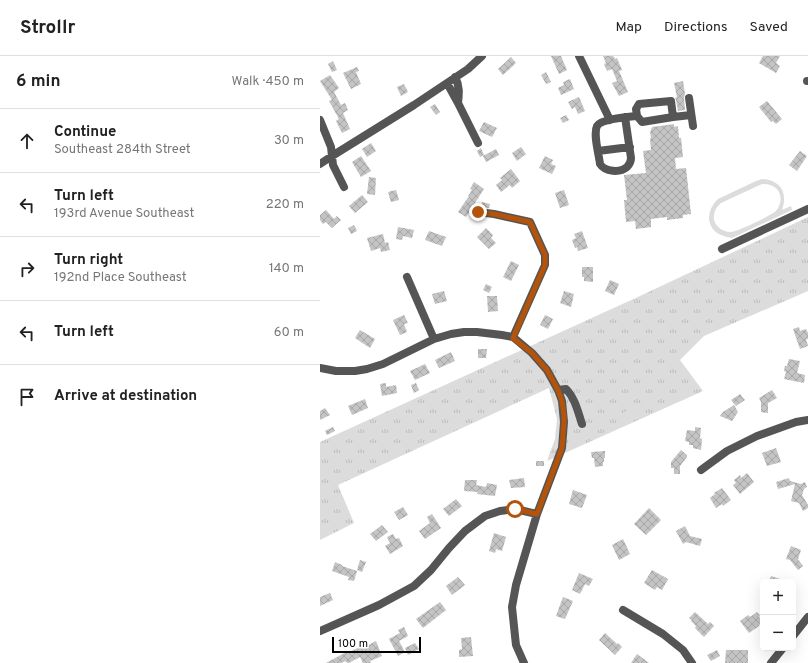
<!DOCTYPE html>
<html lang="en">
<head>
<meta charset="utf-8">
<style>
  :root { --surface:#fff; --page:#f2f2f2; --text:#222; --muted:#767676; --line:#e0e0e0 }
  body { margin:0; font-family:Overpass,sans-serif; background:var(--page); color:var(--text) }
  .controls { position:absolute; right:12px; bottom:12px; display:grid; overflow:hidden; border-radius:6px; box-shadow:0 4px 16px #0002 }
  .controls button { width:36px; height:36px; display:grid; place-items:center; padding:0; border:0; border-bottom:1px solid var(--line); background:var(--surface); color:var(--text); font:20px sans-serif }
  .scale { position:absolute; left:12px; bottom:10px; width:89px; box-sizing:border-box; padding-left:4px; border:2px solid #000; border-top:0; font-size:11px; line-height:14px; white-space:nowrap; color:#000; -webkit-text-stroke:3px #fff; paint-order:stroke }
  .stop { position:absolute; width:12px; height:12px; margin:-9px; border:3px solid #b45309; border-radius:50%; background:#fff }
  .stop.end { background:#b45309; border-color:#fff; box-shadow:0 1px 4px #0008 }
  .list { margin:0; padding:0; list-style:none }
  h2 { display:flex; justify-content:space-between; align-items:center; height:52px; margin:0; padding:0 16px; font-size:17px }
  h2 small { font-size:13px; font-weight:400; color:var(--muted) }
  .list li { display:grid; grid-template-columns:26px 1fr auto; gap:12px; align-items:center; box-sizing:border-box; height:64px; padding:0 16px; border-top:1px solid var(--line) }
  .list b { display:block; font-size:15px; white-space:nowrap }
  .list p { margin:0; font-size:13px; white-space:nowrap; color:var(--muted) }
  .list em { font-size:13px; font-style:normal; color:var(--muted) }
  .icon { flex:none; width:22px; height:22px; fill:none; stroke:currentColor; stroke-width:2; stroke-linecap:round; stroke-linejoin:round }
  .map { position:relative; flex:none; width:488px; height:607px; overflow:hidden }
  header { display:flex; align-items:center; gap:24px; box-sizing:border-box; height:56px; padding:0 20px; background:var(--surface); border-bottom:1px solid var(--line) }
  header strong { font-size:19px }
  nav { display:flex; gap:22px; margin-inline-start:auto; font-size:14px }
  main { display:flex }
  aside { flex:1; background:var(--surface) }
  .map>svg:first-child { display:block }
</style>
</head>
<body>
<header>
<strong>Strollr</strong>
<nav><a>Map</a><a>Directions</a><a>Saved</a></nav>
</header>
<main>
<aside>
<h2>6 min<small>Walk · 450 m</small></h2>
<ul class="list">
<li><svg class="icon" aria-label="ahead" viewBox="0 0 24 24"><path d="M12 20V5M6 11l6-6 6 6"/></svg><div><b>Continue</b><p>Southeast 284th Street</p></div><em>30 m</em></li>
<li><svg class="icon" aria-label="left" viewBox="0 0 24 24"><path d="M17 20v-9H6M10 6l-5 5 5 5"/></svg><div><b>Turn left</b><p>193rd Avenue Southeast</p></div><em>220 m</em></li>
<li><svg class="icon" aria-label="right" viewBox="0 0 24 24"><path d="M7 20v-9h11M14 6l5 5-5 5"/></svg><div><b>Turn right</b><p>192nd Place Southeast</p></div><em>140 m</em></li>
<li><svg class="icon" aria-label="left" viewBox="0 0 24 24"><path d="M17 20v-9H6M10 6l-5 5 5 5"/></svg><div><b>Turn left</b></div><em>60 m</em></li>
<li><svg class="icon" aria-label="arrive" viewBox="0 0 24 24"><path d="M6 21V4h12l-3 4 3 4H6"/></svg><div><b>Arrive at destination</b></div></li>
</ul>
</aside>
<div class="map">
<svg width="488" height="607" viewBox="0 0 488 607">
  <defs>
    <pattern id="grass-tufts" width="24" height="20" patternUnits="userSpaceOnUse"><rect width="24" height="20" fill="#dcdcdc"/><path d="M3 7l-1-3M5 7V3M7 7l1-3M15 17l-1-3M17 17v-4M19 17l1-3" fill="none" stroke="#bbb"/></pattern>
    <pattern id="building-cross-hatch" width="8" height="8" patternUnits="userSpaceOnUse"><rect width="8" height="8" fill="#c4c4c4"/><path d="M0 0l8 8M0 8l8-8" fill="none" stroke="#a7a7a7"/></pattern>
  </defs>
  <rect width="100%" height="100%" fill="#fff"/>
  <!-- grass -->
  <path fill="url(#grass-tufts)" d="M488 161V235L384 280 360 304 383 335 227 405 235 383 237 363 229 332 18 429 34 467 0 484V386L320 240Z"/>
  <!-- pitch -->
  <path fill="#dcdcdc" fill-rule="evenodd" d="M442 123C461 124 468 137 462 154L471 150 472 154 412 182C407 181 403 180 399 178 385 170 387 153 398 143L436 125ZM442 128C459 127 466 142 456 155 450 160 417 176 410 176 403 176 396 171 394 164 393 157 396 151 401 147Z
    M321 348 325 357 308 364 304 356Z"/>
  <!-- building -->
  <path fill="url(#building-cross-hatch)" d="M231 0H241L247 14 239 18Z
    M283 0H293L295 3 297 2 302 14 299 15 308 36 299 40 292 27 297 25 292 13 287 15 284 8 286 7Z
    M443 0H460L456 7 460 10 456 17 439 7Z
    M191 1 196 7 183 19 178 13Z
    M13 5 17 14 12 16 8 8Z
    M37 11 39 15 36 16 41 28 31 33 23 17Z
    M226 16 231 26 226 28 221 19Z
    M10 19 19 32 14 36 21 49 25 47 28 54 23 57 30 73 22 77 16 65 19 63 9 45 12 44 0 25Z
    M250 23 254 33 241 39 238 32 244 29 243 26Z
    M363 25 365 38 364 42 365 54 358 55 356 44 355 42 357 41 354 27Z
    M84 28 88 36 81 40 77 31Z
    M259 41 265 55 258 58 255 51 252 53 248 46Z
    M447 45 462 63 456 68 453 65 451 66 439 51Z
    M115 48 120 56 116 59 110 51Z
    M246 59 249 64 243 67 240 62Z
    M164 66 177 72 172 81 159 75Z
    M354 68V71L358 70 359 82H361L363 101 355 102 356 113 366 112 371 158 363 159V162L347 164V161L331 163V171L316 173 315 165 306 166 304 144H307L304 119 326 117 323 95 331 94 330 83 331 82 330 75H331V73L332 72V71Z
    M51 87 56 95 47 101 42 93Z
    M201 91 206 98 197 105 192 97Z
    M161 92 164 99 160 101 157 95Z
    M176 93 179 99 166 106 163 100Z
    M480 95 487 100 477 115 469 109Z
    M41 100 51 115 41 121 32 106Z
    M225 100 233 104 231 108 236 110 232 118 219 112Z
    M191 113 200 125 192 132 190 129 181 136 176 129 182 124 180 122Z
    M49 121 56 122 55 139 47 138Z
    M154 126 164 133 146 161 138 156 149 140H148L152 134 150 133Z
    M76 134 79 144 71 146 68 136Z
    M244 134 249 149 240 152 235 137Z
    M42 139 48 146 35 157 29 150Z
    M162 146 170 148 169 152 161 151Z
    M6 154 14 163 17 160 21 164 12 172 6 166 3 168 0 164V159Z
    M34 169 37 175 31 178 28 172Z
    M78 171 94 174 92 182 83 180 82 184 76 183Z
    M166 172 173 179 171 182 176 187 169 193 157 181Z
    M109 175 126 181 122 190 105 184Z
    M262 175 268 192 258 195 257 191 255 192 252 184 256 182 254 178Z
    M63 178 65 187 68 186 70 194 61 196 60 192 51 195 47 182Z
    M191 205 199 209 191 225 183 221Z
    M262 211H273V226L264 225V221H262Z
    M290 224 299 228 294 239 285 235Z
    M166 228 172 231 169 237 163 234Z
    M124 235 127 245 115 248 112 238Z
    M244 235 254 238 251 251 240 247Z
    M167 240H177L178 255 168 256Z
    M84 259 88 267 84 268 87 276 80 279 73 264Z
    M225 259 233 263 228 273 220 269Z
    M479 271 480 275 486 273 488 277V283H486L488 290 480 293 473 273Z
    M40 274 55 283 50 292 35 282Z
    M158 293H167L166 302H158Z
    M131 296 135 305 119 312 115 304Z
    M469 303 480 305 477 317 485 319 484 327 464 323 466 316 464 315 465 310H467Z
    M105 308 110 317 95 324 90 315Z
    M66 327V331L76 329 77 337 62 340 60 328Z
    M96 327 99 334 94 337 91 329Z
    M452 334 457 342 448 347V357L441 356V346L439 342Z
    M420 338 425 344 416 350 411 344Z
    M45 343 48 352 32 359 28 350Z
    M414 349 418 356 412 365 400 360 403 356Z
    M5 352 10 359 0 364V355Z
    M13 371 15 375 7 379 5 375Z
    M375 371 381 372 380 382 382 383 381 394 373 392V389H369V386L365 385 367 374 375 375Z
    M456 392 461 406 447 410 442 397Z
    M361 394 367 399V401L360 410V418H354V412H351V406Z
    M285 395V402H284V406H283V410L275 411 274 402H272L271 396Z
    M216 405H224V410H216Z
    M427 417 434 426 420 438 413 429 416 427 414 424 420 419 421 422Z
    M204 422 205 431 191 432 189 424Z
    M469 422 470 425 477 427 481 428 485 426 487 431 484 433 482 439 488 449V452L483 455 479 447 471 445 475 428 458 433 456 426Z
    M145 424H157L156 429 166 431 167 427 177 429 175 440 157 438 158 436 144 435Z
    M402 432 411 444 403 450 402 448 396 452 390 442 395 438 394 437Z
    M253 434 267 439 262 452 249 448Z
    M136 443 142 450 129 460 123 453Z
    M83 451 88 459 79 464 74 456Z
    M329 452 341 464 326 479 314 468Z
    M112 458 121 472 105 483 99 475 110 467 107 461Z
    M62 469 68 476 56 485 50 478Z
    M365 470 370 480 382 483 380 490 366 486 363 488 356 475Z
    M174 477 186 481 182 495 176 493 175 497 169 495Z
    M73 478 76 483 79 482 83 490 70 498 65 490 70 487 67 481Z
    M303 483 310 498 299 504 292 489Z
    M471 490 481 494 478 503 483 510 478 514 470 504 466 503Z
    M40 504 46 506 42 516 37 514Z
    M15 506 22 509V510L37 515 34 525 28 524 29 521 12 515Z
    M332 514 348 523 342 534 337 531 335 534 324 527Z
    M259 517 273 523 269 530 265 528 260 538 252 534Z
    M451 520 466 525V526H449Z
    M138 521 145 529 132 539 126 530Z
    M10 537 13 544 0 550V541Z
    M243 541 253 545 245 563 236 560Z
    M120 546 126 554 103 572 96 563Z
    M375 556 388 568 390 566 394 570 384 581 375 572 376 570 371 565 372 564 369 562Z
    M437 556 440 559 439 560 441 564 439 570 429 577 420 565 428 559 430 561Z
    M84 571 88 580 79 585 85 596 78 600 69 583 80 577 78 574Z
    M285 577 297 588 298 587 302 591 295 599 279 584Z
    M151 581 153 600 139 601V594L142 593 141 582Z
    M56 585 62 600 50 605 51 607H43L40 601 29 607H27L26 605 21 607H6L28 595 29 596 42 590 43 592Z
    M95 587 99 593 88 599 85 592Z
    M397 594 400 600 391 605 387 599Z
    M406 594H428V607H405Z
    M317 598 329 607H311Z"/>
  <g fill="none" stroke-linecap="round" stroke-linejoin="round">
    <!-- minor -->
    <path stroke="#555" stroke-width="8" d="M259 0 290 64
      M487 25H488
      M127 27 138 47C139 38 140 30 135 21
      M369 42 373 70
      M351 45 353 61 322 66 317 60 316 53 319 48Z
      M138 47 158 87
      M305 61 311 102C311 105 310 108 307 111 300 117 285 116 280 108 279 99 273 78 277 70 281 63 308 61 317 60
      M353 61 371 59
      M0 64 11 91 13 109 24 131
      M278 95 310 91
      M0 108 12 100 94 49 148 13 162 0
      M158 156 174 158 210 166 225 199V209L193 281
      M402 193 488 153
      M87 221 114 283
      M0 312 16 315H35L47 313 63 308 114 283 131 278 144 276H157L182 279 193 281 212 297 227 314 238 334 242 345 244 366 242 392 217 458 196 529 192 551 195 580 196 589 204 607
      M238 334 246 333C255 342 258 356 262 368
      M381 414 407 395 437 380 476 366 488 364
      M303 554 343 578 363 594 372 607
      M0 575 59 549 94 530 111 514 129 492 145 475 165 460 180 455 195 453 217 458
      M473 580 488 561
      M451 607 463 592"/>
  </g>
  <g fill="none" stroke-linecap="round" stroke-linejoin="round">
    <!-- route -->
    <path stroke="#b45309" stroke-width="5" d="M158 156 174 158 210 166 225 199V209L193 282 212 297 227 314 238 334 242 345 244 359V366L242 392 217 458 195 453"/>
  </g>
</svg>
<div class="controls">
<button>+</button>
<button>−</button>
</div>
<div class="scale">100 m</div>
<div class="stop" style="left:195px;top:453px"></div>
<div class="stop end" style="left:158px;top:156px"></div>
</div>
</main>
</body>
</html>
